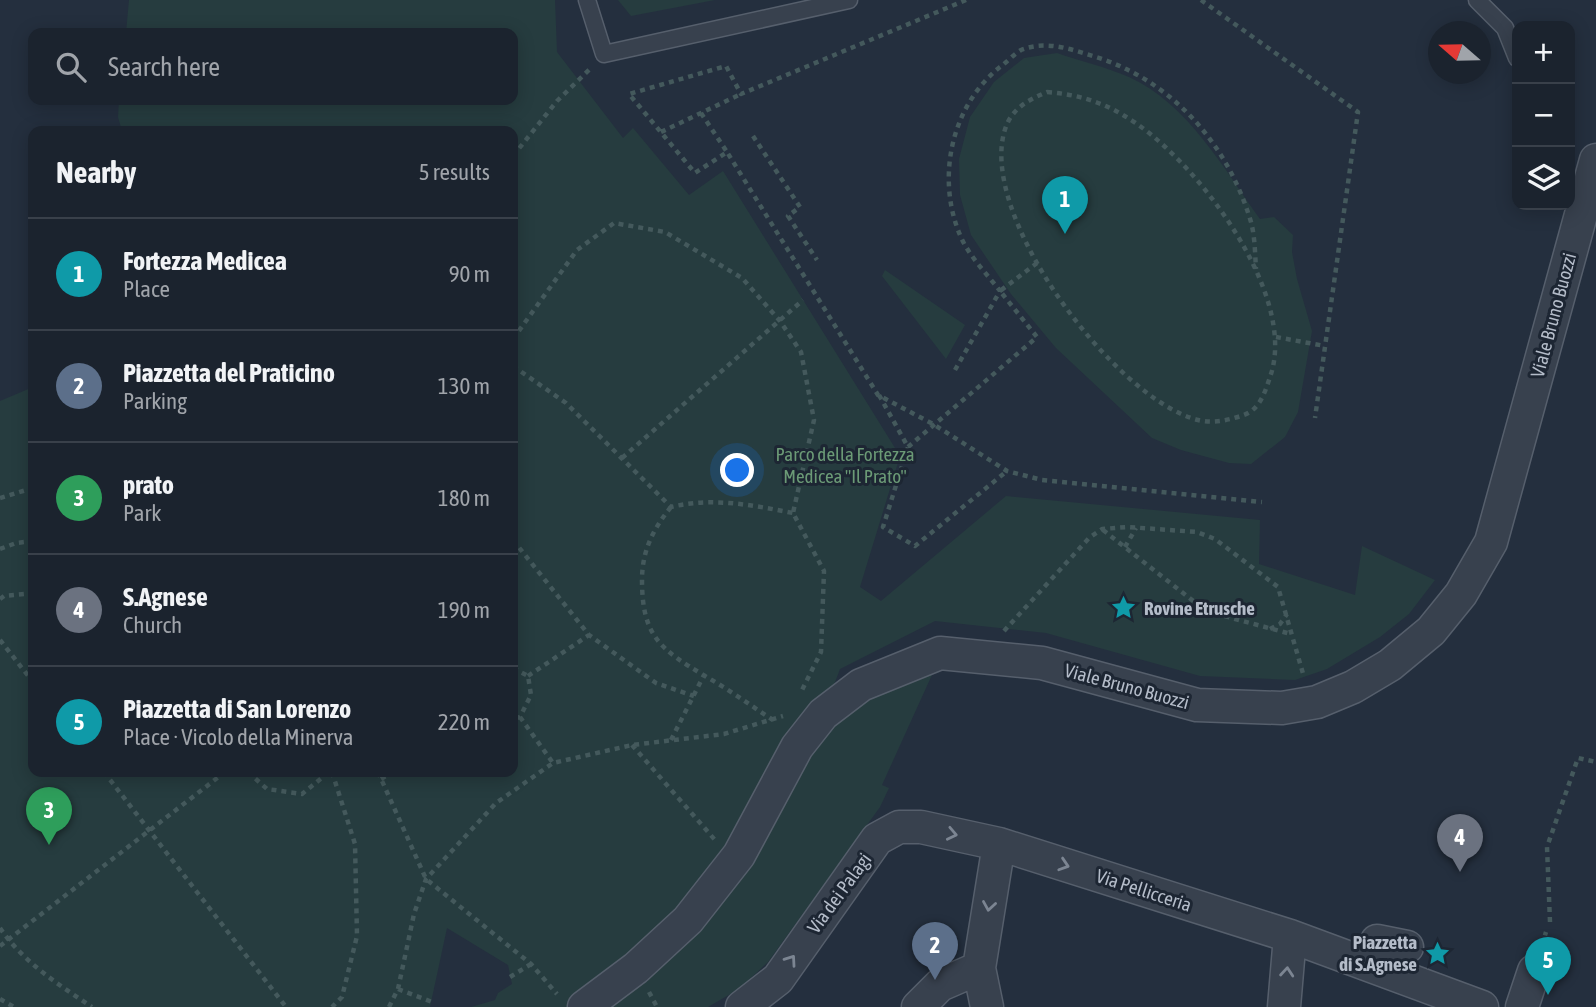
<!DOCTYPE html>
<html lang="en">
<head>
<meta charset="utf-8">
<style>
  :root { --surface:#1b232e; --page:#242b36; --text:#f1f3f6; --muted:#a0a4aa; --line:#39404a; --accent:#8ab4f8 }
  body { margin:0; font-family:"Asap Condensed",sans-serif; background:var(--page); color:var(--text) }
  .controls { position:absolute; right:21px; top:21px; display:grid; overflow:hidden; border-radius:14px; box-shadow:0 4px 18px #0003 }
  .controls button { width:63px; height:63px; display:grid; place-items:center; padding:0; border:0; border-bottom:2px solid var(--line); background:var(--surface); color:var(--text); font:35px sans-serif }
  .compass { position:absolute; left:1428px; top:21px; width:63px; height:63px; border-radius:50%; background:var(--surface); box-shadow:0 4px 18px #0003; rotate:290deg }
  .you { position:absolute; left:738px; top:471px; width:24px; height:24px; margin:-18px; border:5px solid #fff; border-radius:50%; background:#1a73e8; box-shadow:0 0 0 10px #1a73e833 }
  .badge { display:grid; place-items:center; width:46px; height:46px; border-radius:50%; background:var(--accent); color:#fff; font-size:23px; font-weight:700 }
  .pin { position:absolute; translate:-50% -58px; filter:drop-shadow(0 2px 4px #0008) }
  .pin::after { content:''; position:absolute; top:37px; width:24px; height:21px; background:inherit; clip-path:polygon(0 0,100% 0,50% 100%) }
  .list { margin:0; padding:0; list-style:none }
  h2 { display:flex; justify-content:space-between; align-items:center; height:91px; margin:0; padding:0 28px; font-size:30px }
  h2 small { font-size:23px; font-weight:400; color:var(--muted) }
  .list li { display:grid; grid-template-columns:46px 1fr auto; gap:21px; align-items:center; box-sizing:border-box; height:112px; padding:0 28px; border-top:2px solid var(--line) }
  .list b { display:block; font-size:26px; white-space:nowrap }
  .list p { margin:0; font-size:23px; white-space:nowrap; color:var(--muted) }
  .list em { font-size:23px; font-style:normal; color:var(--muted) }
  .icon { flex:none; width:38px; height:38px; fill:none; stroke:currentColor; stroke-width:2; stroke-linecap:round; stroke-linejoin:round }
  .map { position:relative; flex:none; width:1596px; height:1007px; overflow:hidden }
  .search { position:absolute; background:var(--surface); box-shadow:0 4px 18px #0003; left:28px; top:28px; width:490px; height:77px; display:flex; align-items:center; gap:18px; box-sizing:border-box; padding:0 24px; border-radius:14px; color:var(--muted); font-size:26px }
  .panel { position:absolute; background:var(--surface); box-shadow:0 4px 18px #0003; left:28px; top:126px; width:490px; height:651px; border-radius:14px }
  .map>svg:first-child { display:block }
</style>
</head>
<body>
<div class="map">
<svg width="1596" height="1007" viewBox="0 0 1596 1007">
  <rect width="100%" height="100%" fill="#242f3e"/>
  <!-- green -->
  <path fill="#263c3f" d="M129 0H555L557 52 623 138 633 128 689 195 723 171 900 456 860 587 881 601 1006 496 1260 520 1259 564 1355 595 1362 546 1435 580 1409 614 1380 637 1327 669 1295 680 1200 676 1046 633 935 621 840 669 823 714 739 855 584 1007H471L495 1000 498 993 512 984 508 965 447 928 430 1007H0V401L33 387V772H513V131H122L118 117 119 100H513V33H126Z
    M618 0H715L631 16Z
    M1057 53C1080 61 1106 67 1129 77 1188 104 1224 169 1260 219L1274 217 1293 235 1292 252 1297 279 1312 331 1298 412 1285 437 1251 464 1229 463 1181 450 1152 438 1056 348 1011 294 971 235 960 195 959 159 970 117 994 82 1024 58Z
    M885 270 965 325 946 359 882 276Z
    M936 666 882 785 889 788 880 807 768 962 739 989 708 1007H607L830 722 865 697Z"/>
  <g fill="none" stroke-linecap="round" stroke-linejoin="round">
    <defs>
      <path id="lane" d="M587 0 604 54 849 0
        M1477 0 1505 28 1517 58"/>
      <path id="street" d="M1369 964 1377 941 1407 947
        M584 1007 636 968 688 920 739 855 797 747 823 714 861 685 940 653 1042 663 1197 705 1282 708 1317 702 1353 687 1390 665 1431 631 1461 594 1491 542 1596 160
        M742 1007 778 979 877 839 899 827H921L999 844 1290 936 1482 1007
        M918 1007 940 985 979 968
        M987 1007 979 968 999 844
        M1284 1007 1290 936
        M1522 1007 1534 971"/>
    </defs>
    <!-- lane casing -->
    <use href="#lane" stroke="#565f6c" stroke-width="19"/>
    <!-- street casing -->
    <use href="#street" stroke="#565f6c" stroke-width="35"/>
    <!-- path -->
    <path stroke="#44595c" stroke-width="4.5" stroke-dasharray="5 5" stroke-linecap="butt" d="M966 0 741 94 726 66 629 94 695 173 727 152 878 395 933 424 1007 471 1042 480 1262 502
      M1201 0 1358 112 1315 418
      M1047 92C1074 94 1100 101 1123 115 1192 154 1300 294 1270 377 1265 392 1260 409 1244 415 1229 420 1213 424 1198 420 1115 400 971 209 1007 124 1015 106 1031 99 1047 92Z
      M701 113 727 152
      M661 132 741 94
      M753 136 800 207 788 216 817 260
      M513 156 557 101 591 68
      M1276 337 1325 346
      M513 339 577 250 614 223 665 232 742 278 780 321 801 352 814 420 793 513 824 571 821 652 802 690
      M513 366 566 403 671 507C712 497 752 505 793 513
      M955 370 1000 291C987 274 968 255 960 235 936 178 951 106 1000 67 1007 62 1014 54 1021 50 1046 40 1070 49 1093 56 1172 80 1228 144 1251 222 1255 237 1255 254 1256 269
      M879 395 908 447 883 527 915 546 1007 471
      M908 447 1037 337 1000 291 1037 263
      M622 458 803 300
      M0 498 33 488
      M671 507C653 529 642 551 642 580 642 636 660 649 705 676 728 689 750 705 773 720
      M1103 530 1197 604 1213 613 1291 634
      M513 540 589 635 656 683 694 696
      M1125 547 1136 528
      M0 549 16 543 33 541
      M0 599 4 596 33 593
      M1270 629 1280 624 1287 614
      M1004 631 1089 538 1102 529 1128 527 1197 532 1215 539 1278 587 1304 677
      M0 640 33 682
      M513 668 528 676 531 695 520 717 513 719
      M528 676 589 635
      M520 717 553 763
      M671 740 704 675
      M632 745 715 840
      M104 772 286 1007
      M248 772 267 789 302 794 329 772
      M332 772 355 844 357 936 342 997 332 1007
      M378 772 426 879 531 964 557 994
      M381 779 392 772
      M1550 922 1547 847 1578 758 1596 762
      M0 928C23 962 59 985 92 1007
      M1542 945 1546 932
      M0 946 225 772
      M510 977 531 964
      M398 989 432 1002
      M649 992 657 1007
      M0 999 14 1007
      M389 1007 398 989 414 914 426 879 496 803 553 763 632 745 724 734 783 716"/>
    <!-- lane -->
    <use href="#lane" stroke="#38414e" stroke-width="16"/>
    <!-- street -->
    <use href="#street" stroke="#38414e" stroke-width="32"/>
  </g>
  <!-- one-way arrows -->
  <defs><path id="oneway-chevron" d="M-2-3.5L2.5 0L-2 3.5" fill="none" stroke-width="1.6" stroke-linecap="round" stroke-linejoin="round" transform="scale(1.75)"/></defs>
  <g stroke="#7c8592">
    <use href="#oneway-chevron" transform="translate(952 834) rotate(12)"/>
    <use href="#oneway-chevron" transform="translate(1064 865) rotate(18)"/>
    <use href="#oneway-chevron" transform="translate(989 906) rotate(99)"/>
    <use href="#oneway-chevron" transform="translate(791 960) rotate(-55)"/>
    <use href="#oneway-chevron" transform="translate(1287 972) rotate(-85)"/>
  </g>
  <!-- icons -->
  <defs>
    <symbol id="sight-bare" viewBox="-9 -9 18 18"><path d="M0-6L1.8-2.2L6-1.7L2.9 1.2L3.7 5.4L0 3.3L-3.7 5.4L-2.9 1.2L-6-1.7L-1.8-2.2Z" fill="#0f9aa8" stroke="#1d2633" stroke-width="2.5" paint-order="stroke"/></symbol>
  </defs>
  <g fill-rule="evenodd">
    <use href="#sight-bare" x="1106" y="590" width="35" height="35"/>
    <use href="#sight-bare" x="1420" y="936" width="35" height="35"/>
  </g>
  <g text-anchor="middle" stroke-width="6" stroke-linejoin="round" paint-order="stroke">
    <!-- street labels -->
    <g font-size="19" fill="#b4bcc9" stroke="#1d2633">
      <text transform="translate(1553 315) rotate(-75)" y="7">Viale Bruno Buozzi</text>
      <text transform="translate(1127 686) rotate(15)" y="7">Viale Bruno Buozzi</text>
      <text transform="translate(1144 890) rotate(18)" y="7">Via Pellicceria</text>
      <text transform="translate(839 893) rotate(-54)" y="7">Via dei Palagi</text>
    </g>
    <!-- park labels -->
    <g font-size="19" fill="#6b9a76" stroke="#1d2633">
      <text x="845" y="461">Parco della Fortezza<tspan x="845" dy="22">Medicea "Il Prato"</tspan></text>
    </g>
    <!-- poi labels -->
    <g font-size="19" font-weight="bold" fill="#b4bcc9" stroke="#1d2633" text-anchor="start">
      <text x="1144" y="615">Rovine Etrusche</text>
      <text x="1417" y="949" text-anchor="end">Piazzetta<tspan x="1417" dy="22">di S.Agnese</tspan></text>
    </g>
  </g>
</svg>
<div class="controls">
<button>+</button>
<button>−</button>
<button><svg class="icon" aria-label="layers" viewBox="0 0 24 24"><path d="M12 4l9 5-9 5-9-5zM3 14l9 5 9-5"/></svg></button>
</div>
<svg class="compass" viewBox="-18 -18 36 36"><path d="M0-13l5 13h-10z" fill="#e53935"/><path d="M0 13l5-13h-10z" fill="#a0a4aa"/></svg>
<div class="you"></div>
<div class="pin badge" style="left:1065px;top:234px;background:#0f9aa8">1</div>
<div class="pin badge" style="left:935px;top:980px;background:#5c6f8a">2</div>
<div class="pin badge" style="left:49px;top:845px;background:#2e9e5b">3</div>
<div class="pin badge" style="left:1460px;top:872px;background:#6b7280">4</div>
<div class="pin badge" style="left:1548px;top:995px;background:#0f9aa8">5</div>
<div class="search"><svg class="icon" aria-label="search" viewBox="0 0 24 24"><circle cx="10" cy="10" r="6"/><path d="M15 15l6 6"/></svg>Search here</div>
<section class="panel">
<h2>Nearby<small>5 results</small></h2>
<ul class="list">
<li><span class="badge" style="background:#0f9aa8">1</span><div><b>Fortezza Medicea</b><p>Place</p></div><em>90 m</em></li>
<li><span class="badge" style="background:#5c6f8a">2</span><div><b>Piazzetta del Praticino</b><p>Parking</p></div><em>130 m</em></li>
<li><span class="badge" style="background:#2e9e5b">3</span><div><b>prato</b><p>Park</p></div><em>180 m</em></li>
<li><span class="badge" style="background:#6b7280">4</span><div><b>S.Agnese</b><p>Church</p></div><em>190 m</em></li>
<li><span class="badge" style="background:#0f9aa8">5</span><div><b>Piazzetta di San Lorenzo</b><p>Place · Vicolo della Minerva</p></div><em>220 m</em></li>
</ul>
</section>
</div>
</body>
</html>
